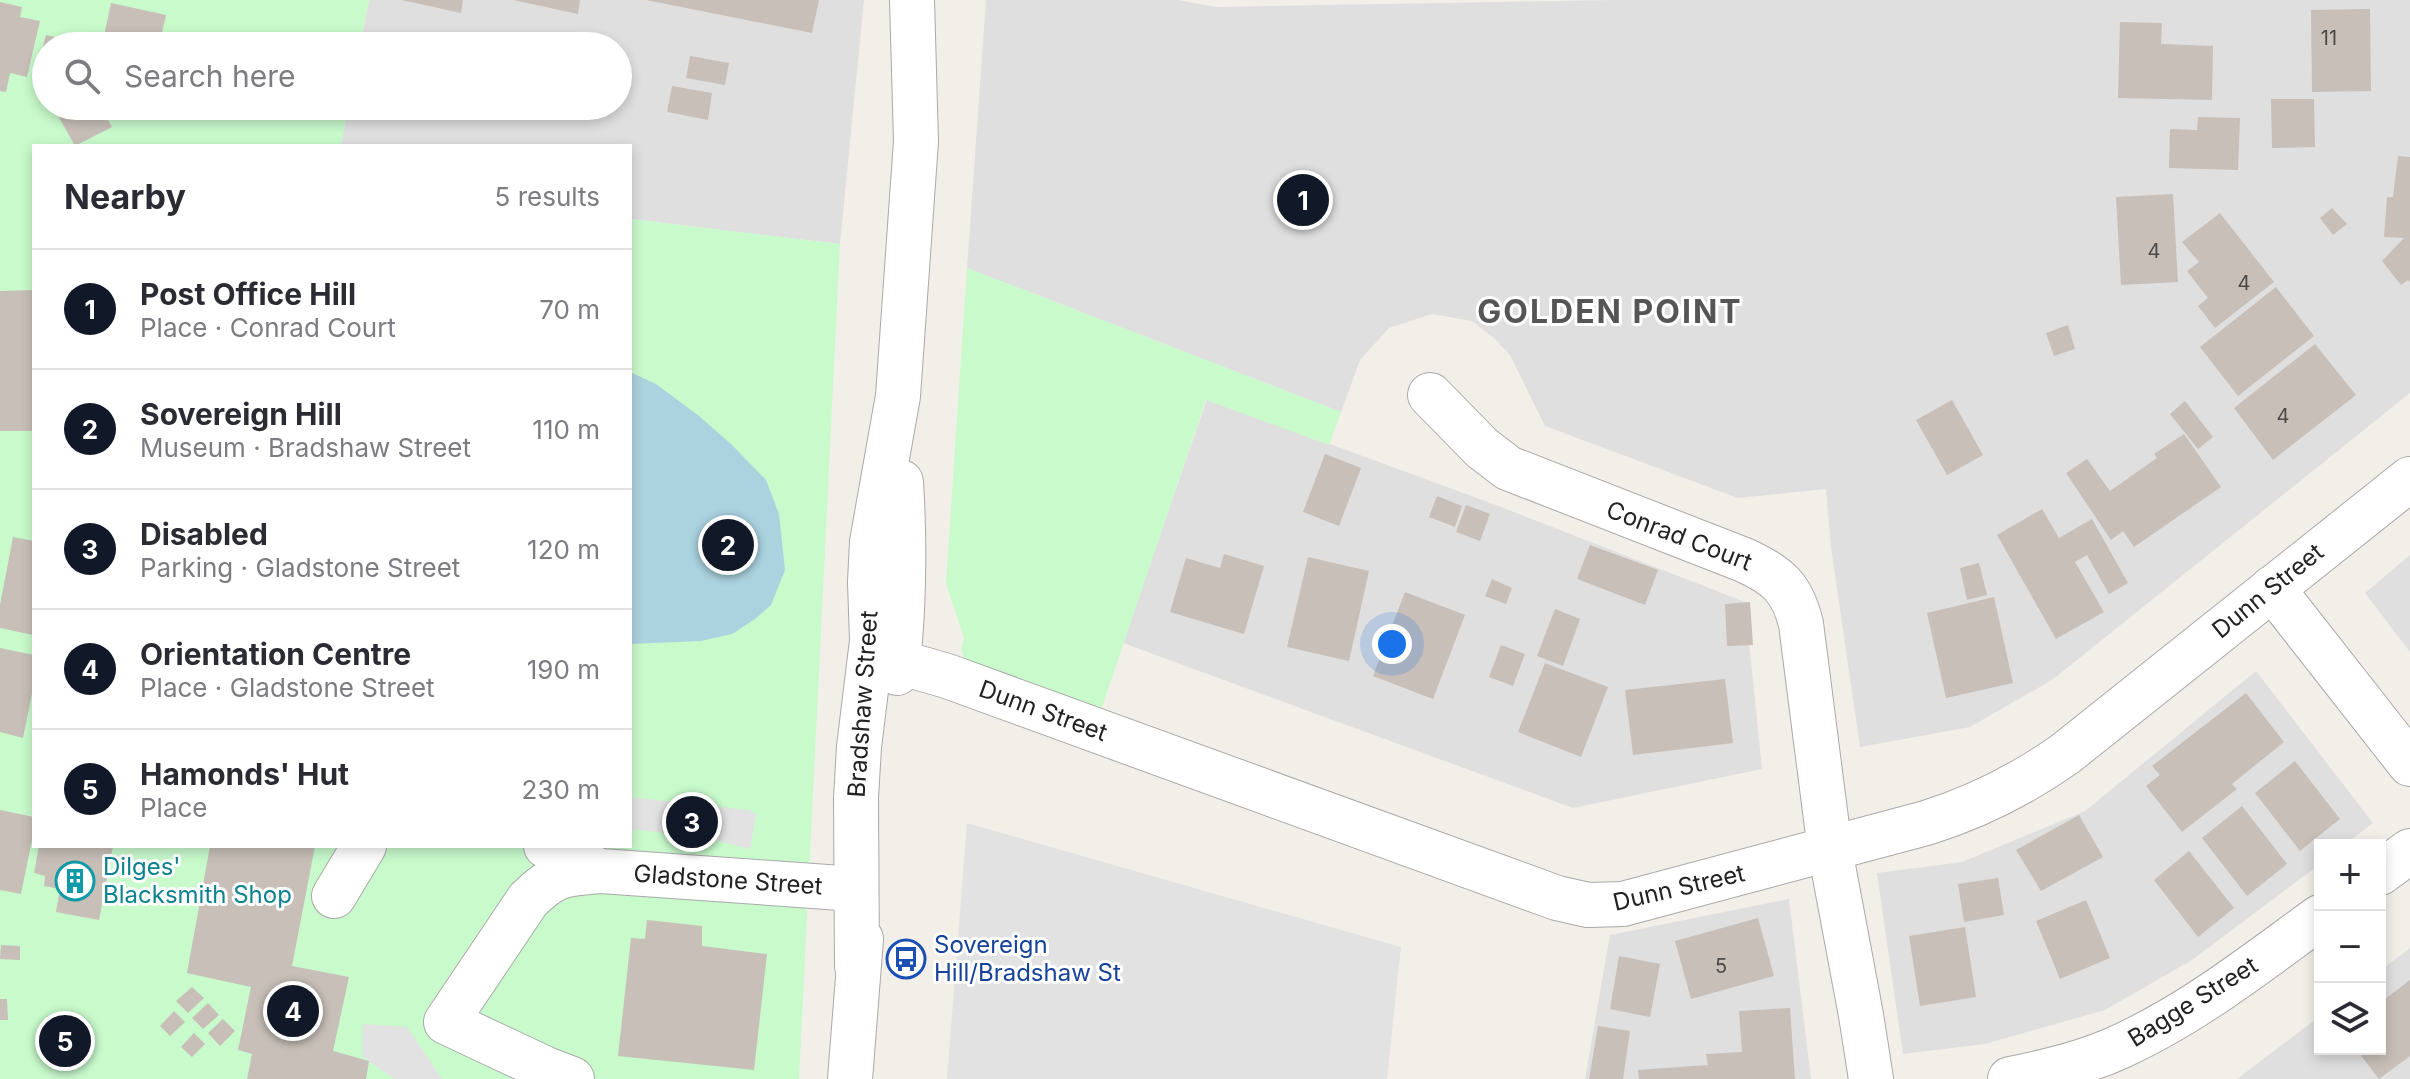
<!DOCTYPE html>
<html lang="en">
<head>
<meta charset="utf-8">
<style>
  :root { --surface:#fff; --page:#f7f7f7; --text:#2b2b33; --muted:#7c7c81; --line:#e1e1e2; --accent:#111827 }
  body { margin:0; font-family:Inter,sans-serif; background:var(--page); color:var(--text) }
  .controls { position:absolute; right:24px; bottom:24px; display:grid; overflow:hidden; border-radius:0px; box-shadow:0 4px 12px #0003 }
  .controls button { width:72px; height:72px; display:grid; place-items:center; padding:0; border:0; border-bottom:2px solid var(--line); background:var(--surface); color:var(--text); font:40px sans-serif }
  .you { position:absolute; left:1392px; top:644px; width:28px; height:28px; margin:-20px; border:6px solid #fff; border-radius:50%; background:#1a73e8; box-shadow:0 0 0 12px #1a73e833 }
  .badge { display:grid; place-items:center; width:52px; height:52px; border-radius:50%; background:var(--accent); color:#fff; font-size:26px; font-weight:700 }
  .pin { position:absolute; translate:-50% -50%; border:4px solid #fff; box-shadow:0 2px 8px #0006 }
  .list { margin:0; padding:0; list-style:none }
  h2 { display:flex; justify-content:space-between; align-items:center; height:104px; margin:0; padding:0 32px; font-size:34px }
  h2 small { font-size:26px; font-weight:400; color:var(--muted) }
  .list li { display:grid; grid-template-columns:52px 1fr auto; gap:24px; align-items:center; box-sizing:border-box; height:120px; padding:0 32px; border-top:2px solid var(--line) }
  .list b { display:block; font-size:30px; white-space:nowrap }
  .list p { margin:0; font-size:26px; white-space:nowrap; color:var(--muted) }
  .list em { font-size:26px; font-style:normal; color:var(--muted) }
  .icon { flex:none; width:44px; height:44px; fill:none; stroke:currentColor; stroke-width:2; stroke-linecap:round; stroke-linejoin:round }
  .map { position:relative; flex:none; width:2410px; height:1079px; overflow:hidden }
  .search { position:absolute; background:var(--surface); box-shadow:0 4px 12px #0003; left:32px; top:32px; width:600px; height:88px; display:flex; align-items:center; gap:20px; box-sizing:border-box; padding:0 28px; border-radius:44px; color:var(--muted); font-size:30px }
  .panel { position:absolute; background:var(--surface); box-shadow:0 4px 12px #0003; left:32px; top:144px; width:600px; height:704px; border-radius:0px }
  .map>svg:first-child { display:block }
</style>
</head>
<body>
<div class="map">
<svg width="2410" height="1079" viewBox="0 0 2410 1079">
  <rect width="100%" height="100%" fill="#f2efe9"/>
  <!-- residential -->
  <path fill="#e0dfdf" d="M369 0H864L840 244 630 219V146H341L348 106H618V46H360Z
    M986 0H1178L1216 7 1615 0H2410V393L2052 680 1970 727 1860 747 1831 547 1826 489 1738 498 1545 426 1510 355 1494 338 1472 321 1432 314 1389 328 1360 360 1341 412 967 268Z
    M1207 399 1496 505 1745 602 1762 769 1573 808 1123 643Z
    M2410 555V652L2365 593Z
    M2256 671 2373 823 2344 845H2320V864L2192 960 2105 1010 1985 1044 1903 1054 1877 873 1962 862 2085 811Z
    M1789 899 1811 1079H1585L1610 935Z
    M2410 948V1079H2237L2320 1016V1049H2380V971Z"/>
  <!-- park -->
  <path fill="#c8facc" d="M0 0H369L360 46H46V106H348L341 146H34V846H630V219L840 244 799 1079H0Z
    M967 268 1341 412 1329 445 1206 400 1101 710 965 660 961 649 964 638 946 584Z"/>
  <!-- parking -->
  <path fill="#e2e2e2" d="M630 797 748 810 756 814 750 849 703 837 630 829Z
    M967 823 1401 947 1387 1079H947Z
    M363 1024 407 1027 442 1079H394L362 1056Z"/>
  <!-- water -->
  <path fill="#aad3df" d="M630 372 656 384 699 416 731 444 766 480 779 514 785 570 771 605 755 619 732 634 701 641 630 644Z"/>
  <!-- building -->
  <path fill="#c7bfb8" d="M402 0H463L461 13Z
    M513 0H580L578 14Z
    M646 0H819L812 33Z
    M0 2 22 7 20 17 40 21 27 77 10 73 6 92 0 91Z
    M111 3 166 15 159 46H127L103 41Z
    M2370 9 2371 91 2312 92 2311 10Z
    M2120 22 2162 23 2161 44 2213 46 2212 100 2118 98Z
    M46 35 88 45V46H46V64L39 63Z
    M690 56 729 63 725 85 686 78Z
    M672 86 712 93 708 120 667 112Z
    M2271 99H2314L2315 147 2272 148Z
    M67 106H100L112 127 75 146 56 112Z
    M2198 117 2240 118 2238 170 2169 168 2170 129 2197 130Z
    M2398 156 2410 157V282L2408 280 2401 285 2382 261 2404 238 2384 237 2387 197H2393Z
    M2173 194 2178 282 2121 285 2116 197Z
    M2332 208 2347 224 2333 235 2320 218Z
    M2220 213 2274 282 2215 328 2198 306 2208 298 2187 271 2199 262 2182 242Z
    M2276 287 2314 336 2238 396 2200 347Z
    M34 290V431H0V291Z
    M2068 325 2075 349 2054 356 2046 333Z
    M2315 344 2356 395 2273 460 2234 408Z
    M1952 400 1983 455 1947 475 1916 420Z
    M2185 401 2213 437 2198 449 2170 414Z
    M2184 434 2221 487 2134 547 2123 531 2111 540 2066 473 2087 459 2110 491 2157 458 2154 454Z
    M1325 454 1361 468 1339 526 1303 512Z
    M1437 496 1462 506 1455 527 1429 517Z
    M1466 505 1490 514 1480 541 1456 532Z
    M2042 509 2059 538 2092 519 2128 583 2109 594 2087 555 2075 562 2104 612 2056 639 1997 535Z
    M13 537 34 541 33 635 0 628V605Z
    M1590 545 1658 570 1645 605 1577 579Z
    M1224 554 1264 566 1244 634 1170 612 1186 558 1220 568Z
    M1308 557 1369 571 1349 661 1287 647Z
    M1979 563 1987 595 1967 600 1960 568Z
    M1492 579 1512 588 1506 604 1485 596Z
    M1405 592 1465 615 1433 699 1373 676Z
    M1994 597 2013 683 1946 698 1927 613Z
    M1750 602 1753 645 1727 646 1725 604Z
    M1555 609 1580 619 1563 666 1537 656Z
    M1501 645 1525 654 1513 686 1489 677Z
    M0 648 34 655V684L23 738 0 732Z
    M1545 663 1608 687 1581 757 1518 732Z
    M1725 679 1733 743 1633 755 1625 690Z
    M2246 693 2284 742 2232 784 2237 789 2182 832 2146 786 2160 775 2152 766Z
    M2295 761 2340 819 2300 851 2255 793Z
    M2242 806 2287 864 2247 896 2202 838Z
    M0 810 34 817V830L21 894 0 890Z
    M2079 815 2103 857 2041 891 2016 850Z
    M39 846H113L99 920 56 912 60 889 44 886 45 876 34 873Z
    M210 846H315L292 966 349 977 333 1051 369 1061 366 1079H247L252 1054 238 1050 251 987 187 973Z
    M2189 851 2234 908 2198 937 2154 880Z
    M1998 878 2004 915 1964 922 1958 884Z
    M2086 900 2110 958 2060 979 2036 921Z
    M1758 918 1774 976 1691 999 1675 941Z
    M647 920 702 926V946L767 954 754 1070 618 1056 631 938 645 939Z
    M1965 927 1976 997 1920 1006 1909 936Z
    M1 945 20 946V960L0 959Z
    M1619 956 1660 964 1650 1017 1610 1009Z
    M2410 980V1056L2379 1079 2356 1049H2380V1003Z
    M192 987 204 998 188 1013 176 1001Z
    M0 999H7L8 1020H0Z
    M208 1003 219 1015 203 1029 192 1018Z
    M1790 1008 1795 1079H1639L1638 1070 1708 1065 1706 1054 1742 1052 1739 1011Z
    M174 1011 185 1022 170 1036 160 1026Z
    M223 1019 235 1031 220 1046 208 1033Z
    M63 1022 83 1037 67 1060 47 1045Z
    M1598 1026 1630 1031 1623 1079H1589Z
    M194 1033 205 1044 192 1057 181 1047Z"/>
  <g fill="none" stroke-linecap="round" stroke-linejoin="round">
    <defs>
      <path id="minor" d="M1430 395 1482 448 1508 468 1744 560C1777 575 1792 587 1801 624L1830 850 1861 1015 1871 1079
        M2272 588 2410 764
        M871 654 947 676 1557 898 1588 905 1623 904 1926 823C1977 807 2021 785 2065 754L2410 479
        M897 673C904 610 905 546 901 482
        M546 846 572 860 601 871C565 874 555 873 528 900L446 1022 546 1069 572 1079
        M601 871 855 889
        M2380 873 2410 851
        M334 896 364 846
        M857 966 856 798 859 747 872 641 870 582 872 542 898 396 916 141 912 0
        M850 1079 861 939
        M2010 1079C2046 1072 2084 1063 2117 1048 2191 1015 2255 964 2320 917"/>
    </defs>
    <!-- minor casing -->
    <use href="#minor" stroke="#a9a9a9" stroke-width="46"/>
    <!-- minor -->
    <use href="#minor" stroke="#fff" stroke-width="44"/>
  </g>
  <!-- icons -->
  <defs>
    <symbol id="building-ring" viewBox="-11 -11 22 22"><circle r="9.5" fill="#fff" stroke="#0f9aa8" stroke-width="1.5"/><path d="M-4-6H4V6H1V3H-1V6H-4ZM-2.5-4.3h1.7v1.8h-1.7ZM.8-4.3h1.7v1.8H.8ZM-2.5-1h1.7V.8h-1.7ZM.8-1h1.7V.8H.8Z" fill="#0f9aa8"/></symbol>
    <symbol id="bus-ring" viewBox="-11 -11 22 22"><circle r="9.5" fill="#fff" stroke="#1a4fb4" stroke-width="1.5"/><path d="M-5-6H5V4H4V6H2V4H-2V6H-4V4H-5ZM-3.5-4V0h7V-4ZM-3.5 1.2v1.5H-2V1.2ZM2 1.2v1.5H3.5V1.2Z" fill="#1a4fb4"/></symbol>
  </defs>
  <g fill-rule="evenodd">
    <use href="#building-ring" x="53" y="859" width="44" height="44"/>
    <use href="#bus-ring" x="884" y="937" width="44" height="44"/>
  </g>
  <g text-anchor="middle" stroke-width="6" stroke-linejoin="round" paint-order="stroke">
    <!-- number labels -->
    <g font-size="20" fill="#4b4948">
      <text x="2329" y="45">11</text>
      <text x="2154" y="258">4</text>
      <text x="2244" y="290">4</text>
      <text x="2283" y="423">4</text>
      <text x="1721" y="973">5</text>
    </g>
    <!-- street labels -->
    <g font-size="24" fill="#222" stroke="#fff">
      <text transform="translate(1679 536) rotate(21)" y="8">Conrad Court</text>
      <text transform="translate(2268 591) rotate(-39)" y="8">Dunn Street</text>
      <text transform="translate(863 704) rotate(-86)" y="8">Bradshaw Street</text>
      <text transform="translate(1043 711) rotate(20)" y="8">Dunn Street</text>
      <text transform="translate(728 880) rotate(4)" y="8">Gladstone Street</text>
      <text transform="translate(1679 888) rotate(-13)" y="8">Dunn Street</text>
      <text transform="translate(2193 1002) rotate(-32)" y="8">Bagge Street</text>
    </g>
    <!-- culture labels -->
    <g font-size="24" fill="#0d838f" stroke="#fff" text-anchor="start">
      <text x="103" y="875">Dilges'<tspan x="103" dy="28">Blacksmith Shop</tspan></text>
    </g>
    <!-- transit labels -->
    <g font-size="24" fill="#164399" stroke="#fff" text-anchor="start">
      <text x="934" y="953">Sovereign<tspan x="934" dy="28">Hill/Bradshaw St</tspan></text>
    </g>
    <!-- district labels -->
    <g font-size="32" font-weight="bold" letter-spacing="2" fill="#555" stroke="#fff">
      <text x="1610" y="323">GOLDEN POINT</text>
    </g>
  </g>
</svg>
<div class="controls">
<button>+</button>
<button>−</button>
<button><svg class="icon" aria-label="layers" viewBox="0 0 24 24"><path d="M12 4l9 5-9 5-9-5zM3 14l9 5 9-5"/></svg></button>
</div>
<div class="you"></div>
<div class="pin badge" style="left:1303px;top:200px">1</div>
<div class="pin badge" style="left:728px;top:545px">2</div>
<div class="pin badge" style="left:692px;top:822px">3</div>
<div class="pin badge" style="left:293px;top:1011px">4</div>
<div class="pin badge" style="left:65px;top:1041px">5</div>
<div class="search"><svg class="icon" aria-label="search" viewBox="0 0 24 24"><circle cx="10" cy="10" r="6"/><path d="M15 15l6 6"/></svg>Search here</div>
<section class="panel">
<h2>Nearby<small>5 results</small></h2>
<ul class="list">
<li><span class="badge">1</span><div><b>Post Office Hill</b><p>Place · Conrad Court</p></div><em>70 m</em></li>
<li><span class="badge">2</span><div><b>Sovereign Hill</b><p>Museum · Bradshaw Street</p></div><em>110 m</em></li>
<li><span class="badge">3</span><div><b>Disabled</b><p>Parking · Gladstone Street</p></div><em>120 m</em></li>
<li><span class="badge">4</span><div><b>Orientation Centre</b><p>Place · Gladstone Street</p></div><em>190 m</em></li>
<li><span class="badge">5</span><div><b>Hamonds' Hut</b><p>Place</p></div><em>230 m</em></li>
</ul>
</section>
</div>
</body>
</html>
